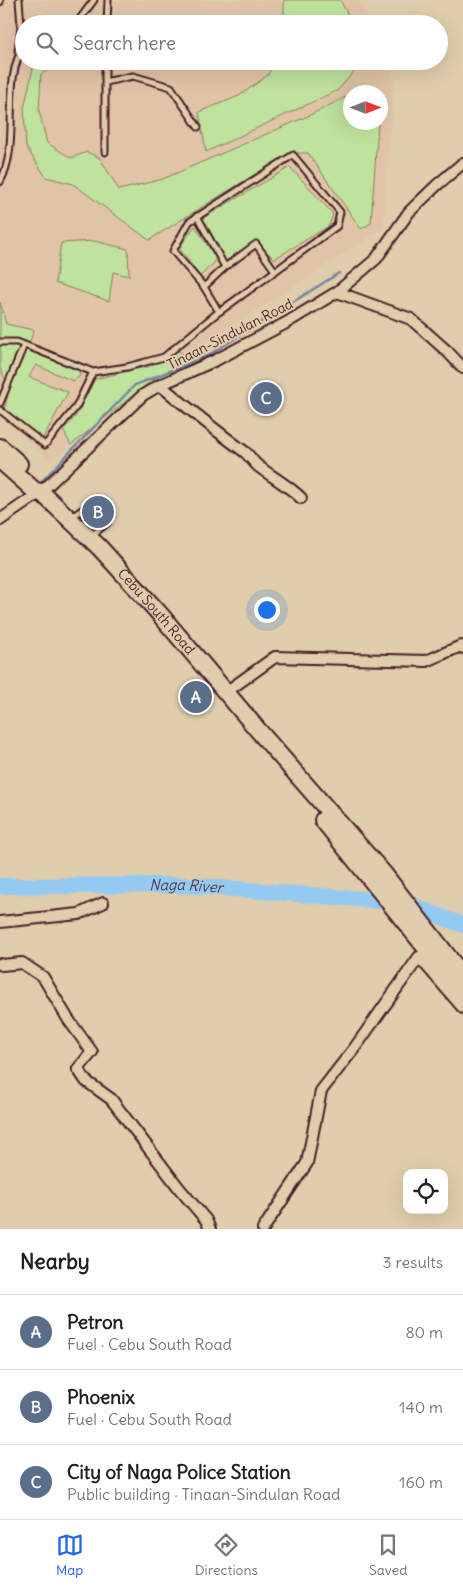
<!DOCTYPE html>
<html lang="en">
<head>
<meta charset="utf-8">
<style>
  :root { --surface:#fff; --page:#f6f6f6; --text:#202124; --muted:#757577; --line:#e0e0e0; --accent:#2563eb }
  body { margin:0; font-family:Delius,sans-serif; background:var(--page); color:var(--text) }
  .controls { position:absolute; right:15px; bottom:15px; display:grid; overflow:hidden; border-radius:10px; box-shadow:0 5px 20px #0002 }
  .controls button { width:45px; height:45px; display:grid; place-items:center; padding:0; border:0; border-bottom:1px solid var(--line); background:var(--surface); color:var(--text); font:25px sans-serif }
  .compass { position:absolute; left:343px; top:85px; width:45px; height:45px; border-radius:50%; background:var(--surface); box-shadow:0 5px 20px #0002; rotate:90deg }
  .you { position:absolute; left:266px; top:609px; width:18px; height:18px; margin:-12px; border:4px solid #fff; border-radius:50%; background:#1a73e8; box-shadow:0 0 0 8px #1a73e833 }
  .badge { display:grid; place-items:center; width:32px; height:32px; border-radius:50%; background:var(--accent); color:#fff; font-size:16px; font-weight:700 }
  .pin { position:absolute; translate:-50% -50%; border:2px solid #fff; box-shadow:0 1px 5px #0006 }
  .list { margin:0; padding:0; list-style:none }
  h2 { display:flex; justify-content:space-between; align-items:center; height:65px; margin:0; padding:0 20px; font-size:21px }
  h2 small { font-size:16px; font-weight:400; color:var(--muted) }
  .list li { display:grid; grid-template-columns:32px 1fr auto; gap:15px; align-items:center; box-sizing:border-box; height:75px; padding:0 20px; border-top:1px solid var(--line) }
  .list b { display:block; font-size:19px; white-space:nowrap }
  .list p { margin:0; font-size:16px; white-space:nowrap; color:var(--muted) }
  .list em { font-size:16px; font-style:normal; color:var(--muted) }
  .icon { flex:none; width:28px; height:28px; fill:none; stroke:currentColor; stroke-width:2; stroke-linecap:round; stroke-linejoin:round }
  .map { position:relative; flex:none; width:463px; height:1229px; overflow:hidden }
  .search { position:absolute; background:var(--surface); box-shadow:0 5px 20px #0002; left:15px; right:15px; top:15px; height:55px; display:flex; align-items:center; gap:12px; box-sizing:border-box; padding:0 18px; border-radius:28px; color:var(--muted); font-size:19px }
  .sheet { height:290px; background:var(--surface) }
  nav { display:flex; justify-content:space-around; align-items:center; box-sizing:border-box; height:70px; border-top:1px solid var(--line); background:var(--surface); font-size:14px; color:var(--muted) }
  nav a { display:grid; justify-items:center; gap:2px }
  nav .on { color:var(--accent) }
  .map>svg:first-child { display:block }
</style>
</head>
<body>
<div class="map">
<svg width="463" height="1229" viewBox="0 0 463 1229">
  <rect width="100%" height="100%" fill="#dfcdab"/>
  <filter id="ink" filterUnits="userSpaceOnUse"><feTurbulence type="fractalNoise" baseFrequency=".02" numOctaves="2"/><feDisplacementMap in="SourceGraphic" scale="10" xChannelSelector="R" yChannelSelector="G"/><feConvolveMatrix kernelMatrix="1 2 1 2 8 2 1 2 1" color-interpolation-filters="sRGB"/></filter>
  <g filter="url(#ink)">
    <!-- built -->
    <path fill="#e1c4a6" fill-rule="evenodd" d="M0 0H359L372 24H24V61H388L394 78 383 228 175 363 51 461 0 417ZM350 92H380V122H350Z"/>
    <!-- green -->
    <path fill="#bfe29c" stroke="#848064" d="M284 0H340L353 24H284Z
      M38 61H70L55 65 41 74 39 111 47 143 71 158 87 152 100 158 119 190 163 179 308 116 350 95V122L378 123 371 223 361 229 308 153H289L149 240 73 184 46 177 26 147 24 108 34 64Z
      M274 61H366L357 68 338 90 206 152 199 112 239 96 268 75Z
      M290 167 333 214 329 226 274 259 256 240 226 261 203 218Z
      M195 226 215 257V262L200 276 179 248Z
      M94 241 128 249 129 276 113 272 109 301 55 283 61 243Z
      M0 302 6 324 34 330 27 349 78 363 80 376 73 381 36 365 29 377 68 392 42 440 4 410 10 388 0 369Z
      M177 350 197 364 174 374 152 380 71 445 63 430 76 416 95 379 150 366Z"/>
    <g fill="none" stroke-linecap="round" stroke-linejoin="round">
      <!-- stream -->
      <path stroke="#7686a2" stroke-width="2.5" d="M37 486 135 385 207 356 339 273"/>
      <!-- river -->
      <path stroke="#94caf2" stroke-width="16" id="s1" d="M0 886 185 885 373 900 413 906 463 925"/>
      <defs>
        <path id="service" d="M0 2V0
          M76 24 94 0
          M107 24 108 0
          M18 51 21 26 19 0
          M105 61V152
          M105 82 133 76 171 87 198 127
          M0 182C22 142 0 83 24 46
          M197 216 225 267
          M204 287 225 267 256 244 275 271
          M0 342H17L93 372 127 367 164 357 216 314 219 312 337 226 340 212 293 155 189 222 173 251 204 287 219 312
          M0 403 24 345
          M0 410 45 445 76 407 93 372
          M72 517 91 503 95 507
          M91 536 107 523 102 516"/>
        <path id="minor" d="M337 292 411 319 448 352 463 368
          M160 385C188 408 216 431 245 452 250 456 253 462 258 466 272 477 289 486 301 498
          M0 520 41 492 143 395 160 385 216 360 286 323 337 292 376 259 409 212 437 185 463 163
          M226 692 275 657 426 661 461 646 463 648
          M0 922 79 914 103 903
          M0 964 2 965 22 963 43 977 68 1019 92 1052 78 1069 86 1081 111 1099 179 1188 206 1220 210 1229
          M263 1229 307 1163 321 1091 356 1046 419 957 463 1008"/>
        <g id="trunk">
          <path d="M0 447 19 464"/>
          <path id="s2" d="M0 460 35 491 41 492 100 548 158 612 263 736 383 873 463 976"/>
          <path d="M323 820 463 994"/>
        </g>
      </defs>
      <!-- service casing -->
      <use href="#service" stroke="#4a1f2b" stroke-width="9"/>
      <!-- minor casing -->
      <use href="#minor" stroke="#4a1f2b" stroke-width="14"/>
      <!-- trunk casing -->
      <use href="#trunk" stroke="#4a1f2b" stroke-width="20"/>
      <!-- service -->
      <use href="#service" stroke="#dfcdab" stroke-width="5"/>
      <!-- minor -->
      <use href="#minor" stroke="#dfcdab" stroke-width="10"/>
      <!-- trunk -->
      <use href="#trunk" stroke="#dfcdab" stroke-width="16"/>
    </g>
  </g>
  <g text-anchor="middle" stroke-width="4" stroke-linejoin="round" paint-order="stroke">
    <!-- street labels -->
    <g font-size="14" fill="#4a1f2b" stroke="#dfcdab">
      <text transform="translate(230 334) rotate(-27)" y="5">Tinaan-Sindulan Road</text>
      <text dy="5" stroke="none"><textPath href="#s2" startOffset="219">Cebu South Road</textPath></text>
    </g>
    <!-- water labels -->
    <g font-size="15" font-style="italic" fill="#553949" stroke="#dfcdab">
      <text dy="5" stroke="none"><textPath href="#s1" startOffset="186">Naga River</textPath></text>
    </g>
  </g>
</svg>
<div class="controls">
<button><svg class="icon" aria-label="locate" viewBox="0 0 24 24"><circle cx="12" cy="12" r="6"/><path d="M12 2v4M12 18v4M2 12h4M18 12h4"/></svg></button>
</div>
<svg class="compass" viewBox="-18 -18 36 36"><path d="M0-13l5 13h-10z" fill="#e53935"/><path d="M0 13l5-13h-10z" fill="#757577"/></svg>
<div class="you"></div>
<div class="pin badge" style="left:196px;top:697px;background:#5c6f8a">A</div>
<div class="pin badge" style="left:98px;top:512px;background:#5c6f8a">B</div>
<div class="pin badge" style="left:266px;top:398px;background:#5c6f8a">C</div>
<div class="search"><svg class="icon" aria-label="search" viewBox="0 0 24 24"><circle cx="10" cy="10" r="6"/><path d="M15 15l6 6"/></svg>Search here</div>
</div>
<section class="sheet">
<h2>Nearby<small>3 results</small></h2>
<ul class="list">
<li><span class="badge" style="background:#5c6f8a">A</span><div><b>Petron</b><p>Fuel · Cebu South Road</p></div><em>80 m</em></li>
<li><span class="badge" style="background:#5c6f8a">B</span><div><b>Phoenix</b><p>Fuel · Cebu South Road</p></div><em>140 m</em></li>
<li><span class="badge" style="background:#5c6f8a">C</span><div><b>City of Naga Police Station</b><p>Public building · Tinaan-Sindulan Road</p></div><em>160 m</em></li>
</ul>
</section>
<nav>
<a class="on"><svg class="icon" aria-label="map" viewBox="0 0 24 24"><path d="M3 6l6-2 6 2 6-2v14l-6 2-6-2-6 2zM9 4v14M15 6v14"/></svg>Map</a>
<a><svg class="icon" aria-label="directions" viewBox="0 0 24 24"><path d="M12 3l9 9-9 9-9-9zM9 14v-3h6M13 9l2 2-2 2"/></svg>Directions</a>
<a><svg class="icon" aria-label="saved" viewBox="0 0 24 24"><path d="M7 4h10v16l-5-4-5 4z"/></svg>Saved</a>
</nav>
</body>
</html>
